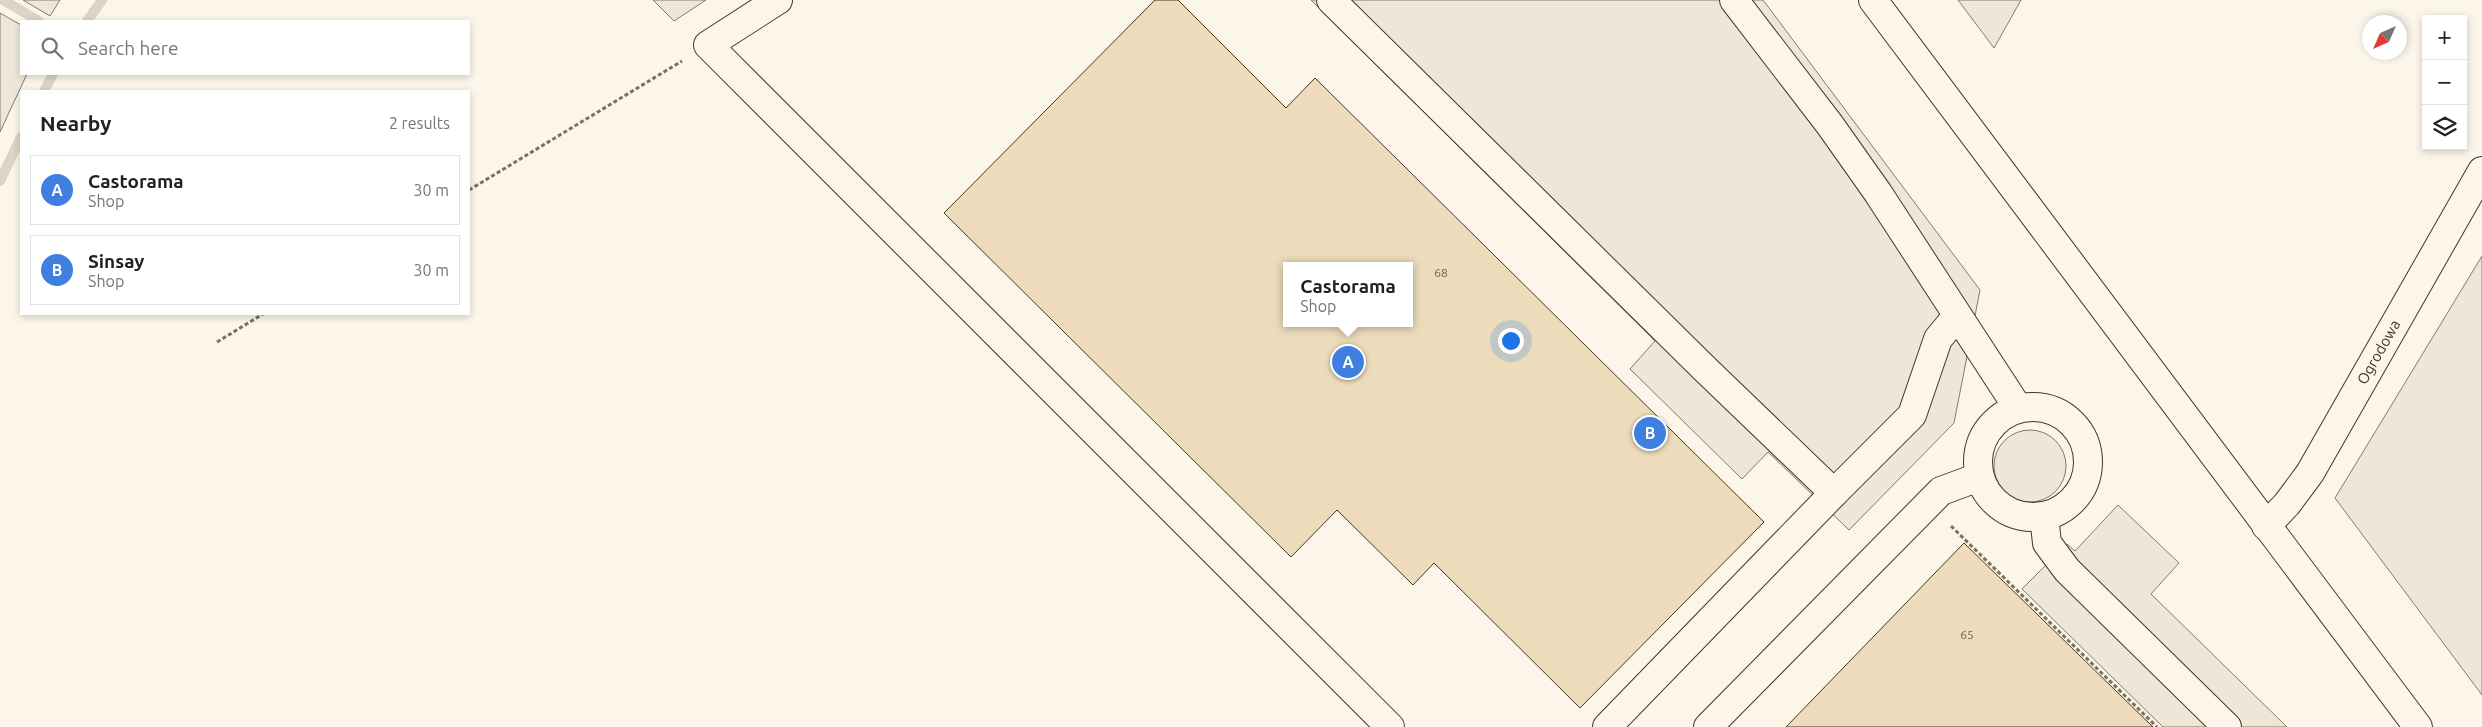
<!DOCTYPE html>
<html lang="en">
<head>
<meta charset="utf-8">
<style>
  :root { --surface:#fff; --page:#f6f6f6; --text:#222; --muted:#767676; --line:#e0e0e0; --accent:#b45309 }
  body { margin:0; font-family:Ubuntu,sans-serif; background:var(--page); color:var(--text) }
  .controls { position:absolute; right:15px; top:15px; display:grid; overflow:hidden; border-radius:0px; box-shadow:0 2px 8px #0003 }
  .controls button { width:45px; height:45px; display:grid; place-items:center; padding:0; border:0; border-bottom:1px solid var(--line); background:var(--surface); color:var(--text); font:25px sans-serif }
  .compass { position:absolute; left:2362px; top:15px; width:45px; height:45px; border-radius:50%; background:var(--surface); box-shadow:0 2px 8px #0003; rotate:225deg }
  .you { position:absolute; left:1510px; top:340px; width:18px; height:18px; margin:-12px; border:4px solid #fff; border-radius:50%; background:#1a73e8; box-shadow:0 0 0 8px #1a73e833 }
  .badge { display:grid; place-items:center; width:32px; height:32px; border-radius:50%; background:var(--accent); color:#fff; font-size:16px; font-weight:700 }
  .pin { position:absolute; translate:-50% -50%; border:2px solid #fff; box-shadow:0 1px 5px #0006 }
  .popup { position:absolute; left:1283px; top:262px; width:130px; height:65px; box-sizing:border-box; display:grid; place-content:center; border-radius:0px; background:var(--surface); filter:drop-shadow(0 1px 4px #0005); font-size:16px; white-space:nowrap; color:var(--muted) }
  .popup b { font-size:19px; color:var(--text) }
  .popup::after { content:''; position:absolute; left:50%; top:100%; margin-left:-10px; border:10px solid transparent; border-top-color:var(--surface) }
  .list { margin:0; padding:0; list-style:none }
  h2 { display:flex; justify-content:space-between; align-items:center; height:65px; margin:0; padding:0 20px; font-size:21px }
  h2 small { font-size:16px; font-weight:400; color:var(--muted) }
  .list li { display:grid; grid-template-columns:32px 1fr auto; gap:15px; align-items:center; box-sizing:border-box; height:70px; margin:0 10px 10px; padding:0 10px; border:1px solid var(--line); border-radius:0px }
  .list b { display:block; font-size:19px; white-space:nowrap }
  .list p { margin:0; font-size:16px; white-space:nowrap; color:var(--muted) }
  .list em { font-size:16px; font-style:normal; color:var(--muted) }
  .icon { flex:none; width:28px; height:28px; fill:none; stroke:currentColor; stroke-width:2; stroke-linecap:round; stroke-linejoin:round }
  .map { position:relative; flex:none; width:2482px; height:727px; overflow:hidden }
  .search { position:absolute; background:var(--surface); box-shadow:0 2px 8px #0003; left:20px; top:20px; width:450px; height:55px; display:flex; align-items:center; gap:12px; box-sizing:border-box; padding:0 18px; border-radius:0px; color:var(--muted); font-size:19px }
  .panel { position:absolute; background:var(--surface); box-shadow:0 2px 8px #0003; left:20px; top:90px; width:450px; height:225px; border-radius:0px }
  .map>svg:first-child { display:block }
</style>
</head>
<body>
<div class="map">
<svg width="2482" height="727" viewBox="0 0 2482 727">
  <rect width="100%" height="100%" fill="#fbf6e9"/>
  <!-- green -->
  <path fill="#ede6d9" stroke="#887966" d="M23 0H60L50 16Z
    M653 0H706L674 21Z
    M1958 0H2021L1994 48Z
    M0 13 21 25V74H27L0 132Z
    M2482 256V695L2335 498Z
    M1994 466a36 36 0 1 1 72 0a36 36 0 1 1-72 0Z"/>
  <!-- parking -->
  <path fill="#ede7d9" stroke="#887966" d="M1311 0H1763L1980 290 1954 423 1849 530 1768 452 1742 479 1630 369 1655 341Z
    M2118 505 2179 563 2151 594 2287 727H2163L2022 589 2067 544 2075 551Z"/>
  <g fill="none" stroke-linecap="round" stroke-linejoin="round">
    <!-- stream -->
    <path stroke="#dcd4c6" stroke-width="10" d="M3 0 39 21
      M87 21 102 0
      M44 91 53 74
      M0 181 21 137"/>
  </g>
  <!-- building -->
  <path fill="#ecdcbc" stroke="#4a3520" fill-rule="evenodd" d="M1155 0H1178L1286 108 1315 78 1764 522 1580 708 1434 563 1413 585 1337 510 1291 557 944 213ZM1287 266H1409V323H1287Z
    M1964 543 2153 727H1786Z"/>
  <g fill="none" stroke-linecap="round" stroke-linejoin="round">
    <defs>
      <g id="minor">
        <path d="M778 0 708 45 1390 727"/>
        <path d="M1331 0 1706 370 1834 493 1912 415 1938 339 1957 316"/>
        <path d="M1734 0 1830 125 1878 193 2018 408"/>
        <circle cx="2033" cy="462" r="55"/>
        <path d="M2044 516 2047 543 2067 570 2227 727"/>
        <path id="s1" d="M2266 526 2287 504 2310 473 2482 171"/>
        <path d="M1607 727 1834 493"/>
        <path d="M1708 727 1941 491 1979 477"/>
      </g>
      <path id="major" d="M1873 0 2418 727"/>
    </defs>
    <!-- minor casing -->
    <use href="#minor" stroke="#4a3520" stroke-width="30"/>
    <!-- major casing -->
    <use href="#major" stroke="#4a3520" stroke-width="30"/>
    <!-- path -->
    <path stroke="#7f6f5c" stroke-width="3" stroke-dasharray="4 2.5" stroke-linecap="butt" d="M469 190 682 61
      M217 342 263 314
      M1951 526 2157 727"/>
    <!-- minor -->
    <use href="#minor" stroke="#fbf6e9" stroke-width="28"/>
    <!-- major -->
    <use href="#major" stroke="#fbf6e9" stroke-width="28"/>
  </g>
  <g text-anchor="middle" stroke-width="4" stroke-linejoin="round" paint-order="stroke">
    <!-- number labels -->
    <g font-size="12" fill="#725f47">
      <text x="1441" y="277">68</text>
      <text x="1967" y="639">65</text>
    </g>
    <!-- street labels -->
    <g font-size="15" fill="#4a3520" stroke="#fbf6e9">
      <text dy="5" stroke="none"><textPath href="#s1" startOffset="208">Ogrodowa</textPath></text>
    </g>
  </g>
</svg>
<div class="controls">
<button>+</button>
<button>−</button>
<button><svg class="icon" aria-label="layers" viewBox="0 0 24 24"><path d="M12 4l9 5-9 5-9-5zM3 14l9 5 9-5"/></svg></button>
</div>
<svg class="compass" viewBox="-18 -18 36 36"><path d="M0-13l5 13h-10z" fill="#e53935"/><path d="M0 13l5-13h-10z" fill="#767676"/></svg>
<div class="you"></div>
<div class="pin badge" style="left:1348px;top:362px;background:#3f7fe0">A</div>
<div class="popup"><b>Castorama</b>Shop</div>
<div class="pin badge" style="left:1650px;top:433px;background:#3f7fe0">B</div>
<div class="search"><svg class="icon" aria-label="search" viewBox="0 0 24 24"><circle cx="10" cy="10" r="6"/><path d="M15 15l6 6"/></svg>Search here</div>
<section class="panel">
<h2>Nearby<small>2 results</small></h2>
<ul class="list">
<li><span class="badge" style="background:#3f7fe0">A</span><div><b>Castorama</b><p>Shop</p></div><em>30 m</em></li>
<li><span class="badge" style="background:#3f7fe0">B</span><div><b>Sinsay</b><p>Shop</p></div><em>30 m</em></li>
</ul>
</section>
</div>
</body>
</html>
